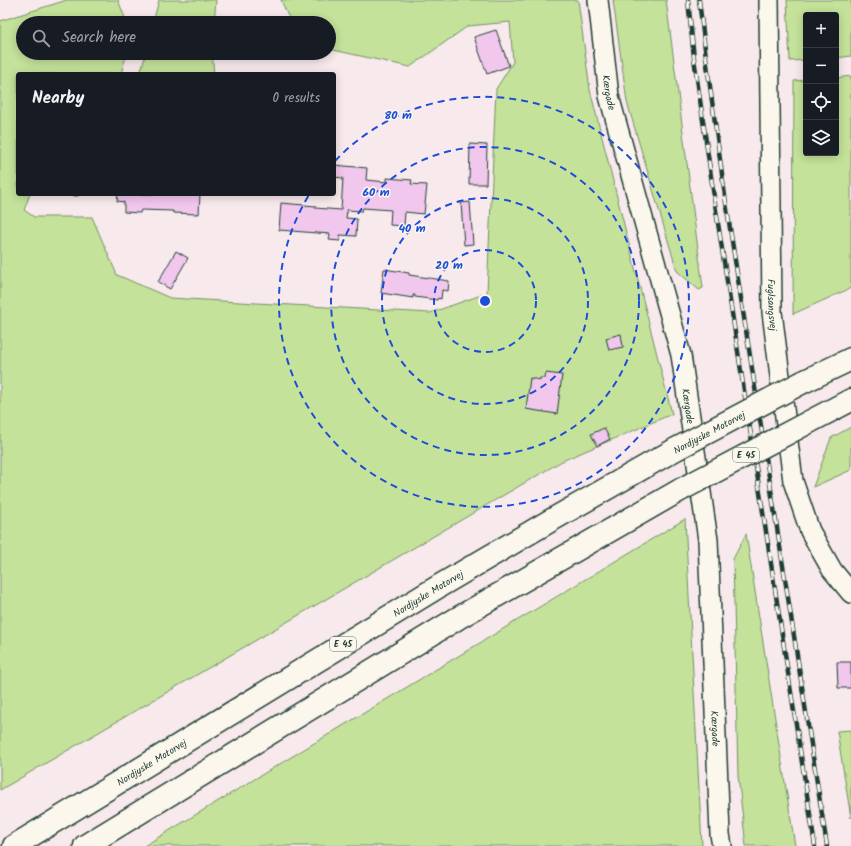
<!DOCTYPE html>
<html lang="en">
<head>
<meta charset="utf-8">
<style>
  :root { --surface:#171b24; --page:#20242c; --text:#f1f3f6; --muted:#9ea1a6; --line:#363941 }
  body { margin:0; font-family:Kalam,sans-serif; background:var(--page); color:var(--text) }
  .controls { position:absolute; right:12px; top:12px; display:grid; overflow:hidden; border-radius:4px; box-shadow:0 2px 10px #0003 }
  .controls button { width:36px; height:36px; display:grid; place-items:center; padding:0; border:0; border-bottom:1px solid var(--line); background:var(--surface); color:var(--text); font:20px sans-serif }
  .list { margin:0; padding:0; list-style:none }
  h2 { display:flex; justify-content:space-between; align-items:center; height:52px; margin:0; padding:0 16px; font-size:17px }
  h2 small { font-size:13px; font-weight:400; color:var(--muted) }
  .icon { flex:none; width:22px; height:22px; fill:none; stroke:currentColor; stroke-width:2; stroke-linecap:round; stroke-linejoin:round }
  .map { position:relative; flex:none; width:851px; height:846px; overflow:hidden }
  .search { position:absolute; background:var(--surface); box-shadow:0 2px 10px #0003; left:16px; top:16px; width:320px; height:44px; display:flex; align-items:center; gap:10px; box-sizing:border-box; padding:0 14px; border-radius:22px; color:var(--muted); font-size:15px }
  .panel { position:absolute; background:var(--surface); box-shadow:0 2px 10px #0003; left:16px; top:72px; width:320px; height:124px; border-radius:4px }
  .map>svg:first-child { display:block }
</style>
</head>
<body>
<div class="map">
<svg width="851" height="846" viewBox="0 0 851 846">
  <rect width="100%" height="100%" fill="#f8e9ec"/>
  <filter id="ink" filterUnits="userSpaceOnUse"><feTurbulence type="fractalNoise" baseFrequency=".025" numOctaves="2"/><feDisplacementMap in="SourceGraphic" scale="8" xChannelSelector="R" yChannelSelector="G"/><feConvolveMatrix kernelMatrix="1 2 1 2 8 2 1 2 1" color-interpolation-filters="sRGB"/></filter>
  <g filter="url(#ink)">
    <!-- green -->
    <path fill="#c4e29a" stroke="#729067" d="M67 0H118L127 23H23V53H127L121 74H18V194H30L24 210 34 217H92L117 275 170 298 430 313 487 293 496 89 513 62 510 22 468 26 410 67 329 49V23H291L281 0H578L590 90 672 414 562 461 0 790V21Z
      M159 0H216L214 23H153Z
      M613 0H666L703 288 699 290 677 271 627 102Z
      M787 0H851V56L836 58V15H806V60L790 61Z
      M146 53H212L214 74H140Z
      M851 76V288L793 314 794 81 806 80V153H836V78Z
      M851 427V470L813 487 831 438Z
      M685 519 702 846H144Z
      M746 534 795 846H746L738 776 733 559Z
      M851 730V818L837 731Z"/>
    <!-- building -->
    <path fill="#f2c7ed" stroke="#1f3d34" d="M496 30 509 66 487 74 474 37Z
      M470 144 487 145 486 184H469Z
      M334 165 367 168 366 180 387 182V178L412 180 411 184 427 185 424 214 405 212 404 226 390 225 391 210 363 208 362 211 347 210 346 218 357 219 356 236 340 235V241L329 240 330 234 279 230 281 203 316 206 315 208 341 210 343 178 334 177Z
      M45 194H78V196Z
      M118 194H200L199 214 173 213V211L141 210 140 213 124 212V202L117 201Z
      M470 202 473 244 464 245 461 203Z
      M176 251 188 258 170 289 158 282Z
      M384 269 409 273V275L449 281 448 291 442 290 441 299 438 298 437 300 415 297V295H413V298L381 293Z
      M621 334 623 347 609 350 606 338Z
      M546 373 562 375 557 414 526 409 530 378 540 380V378H545Z
      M604 428 610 439 597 446 591 434Z
      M837 662H851V688H838Z"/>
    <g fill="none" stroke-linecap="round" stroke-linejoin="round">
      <defs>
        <g id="minor">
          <path id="s1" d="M598 0 609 96 681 355 708 540 720 834 722 846"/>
          <path id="s2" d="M769 0 772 312 793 481 810 531 832 570 851 593"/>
        </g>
        <g id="motorway">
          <path d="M803 382 851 359"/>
          <path d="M809 422 851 400"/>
          <path id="s3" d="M14 846 441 585 548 522 676 449"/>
          <path d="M85 846 458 618 682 489"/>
        </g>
      </defs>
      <!-- minor casing -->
      <use href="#minor" stroke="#1f3d34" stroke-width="22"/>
      <!-- motorway casing -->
      <use href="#motorway" stroke="#1f3d34" stroke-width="25"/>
      <!-- minor -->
      <use href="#minor" stroke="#fbf7ec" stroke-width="19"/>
      <!-- motorway -->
      <use href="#motorway" stroke="#fbf7ec" stroke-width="22"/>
      <defs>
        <path id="rail" d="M688 0 694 58 715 204 815 846
          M699 0 706 57 726 203 827 846"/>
      </defs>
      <!-- rail casing -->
      <use href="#rail" stroke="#1f3d34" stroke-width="4.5"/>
      <!-- rail -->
      <use href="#rail" stroke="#fbf7ec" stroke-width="3" stroke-dasharray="9" stroke-linecap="butt"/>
      <defs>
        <path id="motorway-bridge" d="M676 449 803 382
          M682 489 809 422"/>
      </defs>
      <!-- motorway-bridge casing -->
      <use href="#motorway-bridge" stroke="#1f3d34" stroke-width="25" stroke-linecap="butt"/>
      <!-- motorway-bridge -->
      <use href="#motorway-bridge" stroke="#fbf7ec" stroke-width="22"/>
    </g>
  </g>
  <!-- distance rings -->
  <g fill="none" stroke="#1d4ed8" stroke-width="2" stroke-dasharray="7 5">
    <circle cx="485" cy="301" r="51"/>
    <circle cx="485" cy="301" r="103"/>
    <circle cx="485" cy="301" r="154"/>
    <path d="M335 161A205 205 0 1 1 309 195"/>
  </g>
  <g text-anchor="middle" stroke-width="3" stroke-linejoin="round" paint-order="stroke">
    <!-- shield labels -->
    <g fill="#fbf7ec" stroke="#61756b" stroke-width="1">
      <rect x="733" y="448" width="26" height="14" rx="3"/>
      <rect x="330" y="637" width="26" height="14" rx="3"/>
    </g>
    <g font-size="9" font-weight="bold" fill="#1f3d34">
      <text x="746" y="458">E 45</text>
      <text x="343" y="647">E 45</text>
    </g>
    <!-- street labels -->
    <g font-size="10" fill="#1f3d34" stroke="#fbf7ec">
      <text dy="4" stroke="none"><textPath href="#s1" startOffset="93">Kærgade</textPath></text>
      <text dy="4" stroke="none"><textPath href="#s2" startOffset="305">Fuglsangsvej</textPath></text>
      <text dy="4" stroke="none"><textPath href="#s1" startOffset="417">Kærgade</textPath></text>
      <text transform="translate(709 432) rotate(-28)" y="4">Nordjyske Motorvej</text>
      <text dy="4" stroke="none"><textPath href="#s3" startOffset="485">Nordjyske Motorvej</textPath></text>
      <text dy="4" stroke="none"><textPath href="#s1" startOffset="741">Kærgade</textPath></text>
      <text dy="4" stroke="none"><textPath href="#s3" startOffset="161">Nordjyske Motorvej</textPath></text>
    </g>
  </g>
  <circle cx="485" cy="301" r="6" fill="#1d4ed8" stroke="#fbf7ec" stroke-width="2"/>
  <g font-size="12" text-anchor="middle" font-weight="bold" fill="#1d4ed8" stroke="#fbf7ec" stroke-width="3" stroke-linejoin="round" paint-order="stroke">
    <text x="398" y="119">80 m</text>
    <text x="376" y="196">60 m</text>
    <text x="412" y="232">40 m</text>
    <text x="449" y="269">20 m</text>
  </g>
</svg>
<div class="controls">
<button>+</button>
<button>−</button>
<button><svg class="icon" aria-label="locate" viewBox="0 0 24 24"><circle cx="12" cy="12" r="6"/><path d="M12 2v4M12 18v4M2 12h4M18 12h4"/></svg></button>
<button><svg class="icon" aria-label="layers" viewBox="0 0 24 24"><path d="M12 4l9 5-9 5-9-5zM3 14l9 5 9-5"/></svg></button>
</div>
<div class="search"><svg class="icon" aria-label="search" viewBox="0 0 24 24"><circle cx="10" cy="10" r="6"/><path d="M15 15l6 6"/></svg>Search here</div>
<section class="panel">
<h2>Nearby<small>0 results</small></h2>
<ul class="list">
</ul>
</section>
</div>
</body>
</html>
